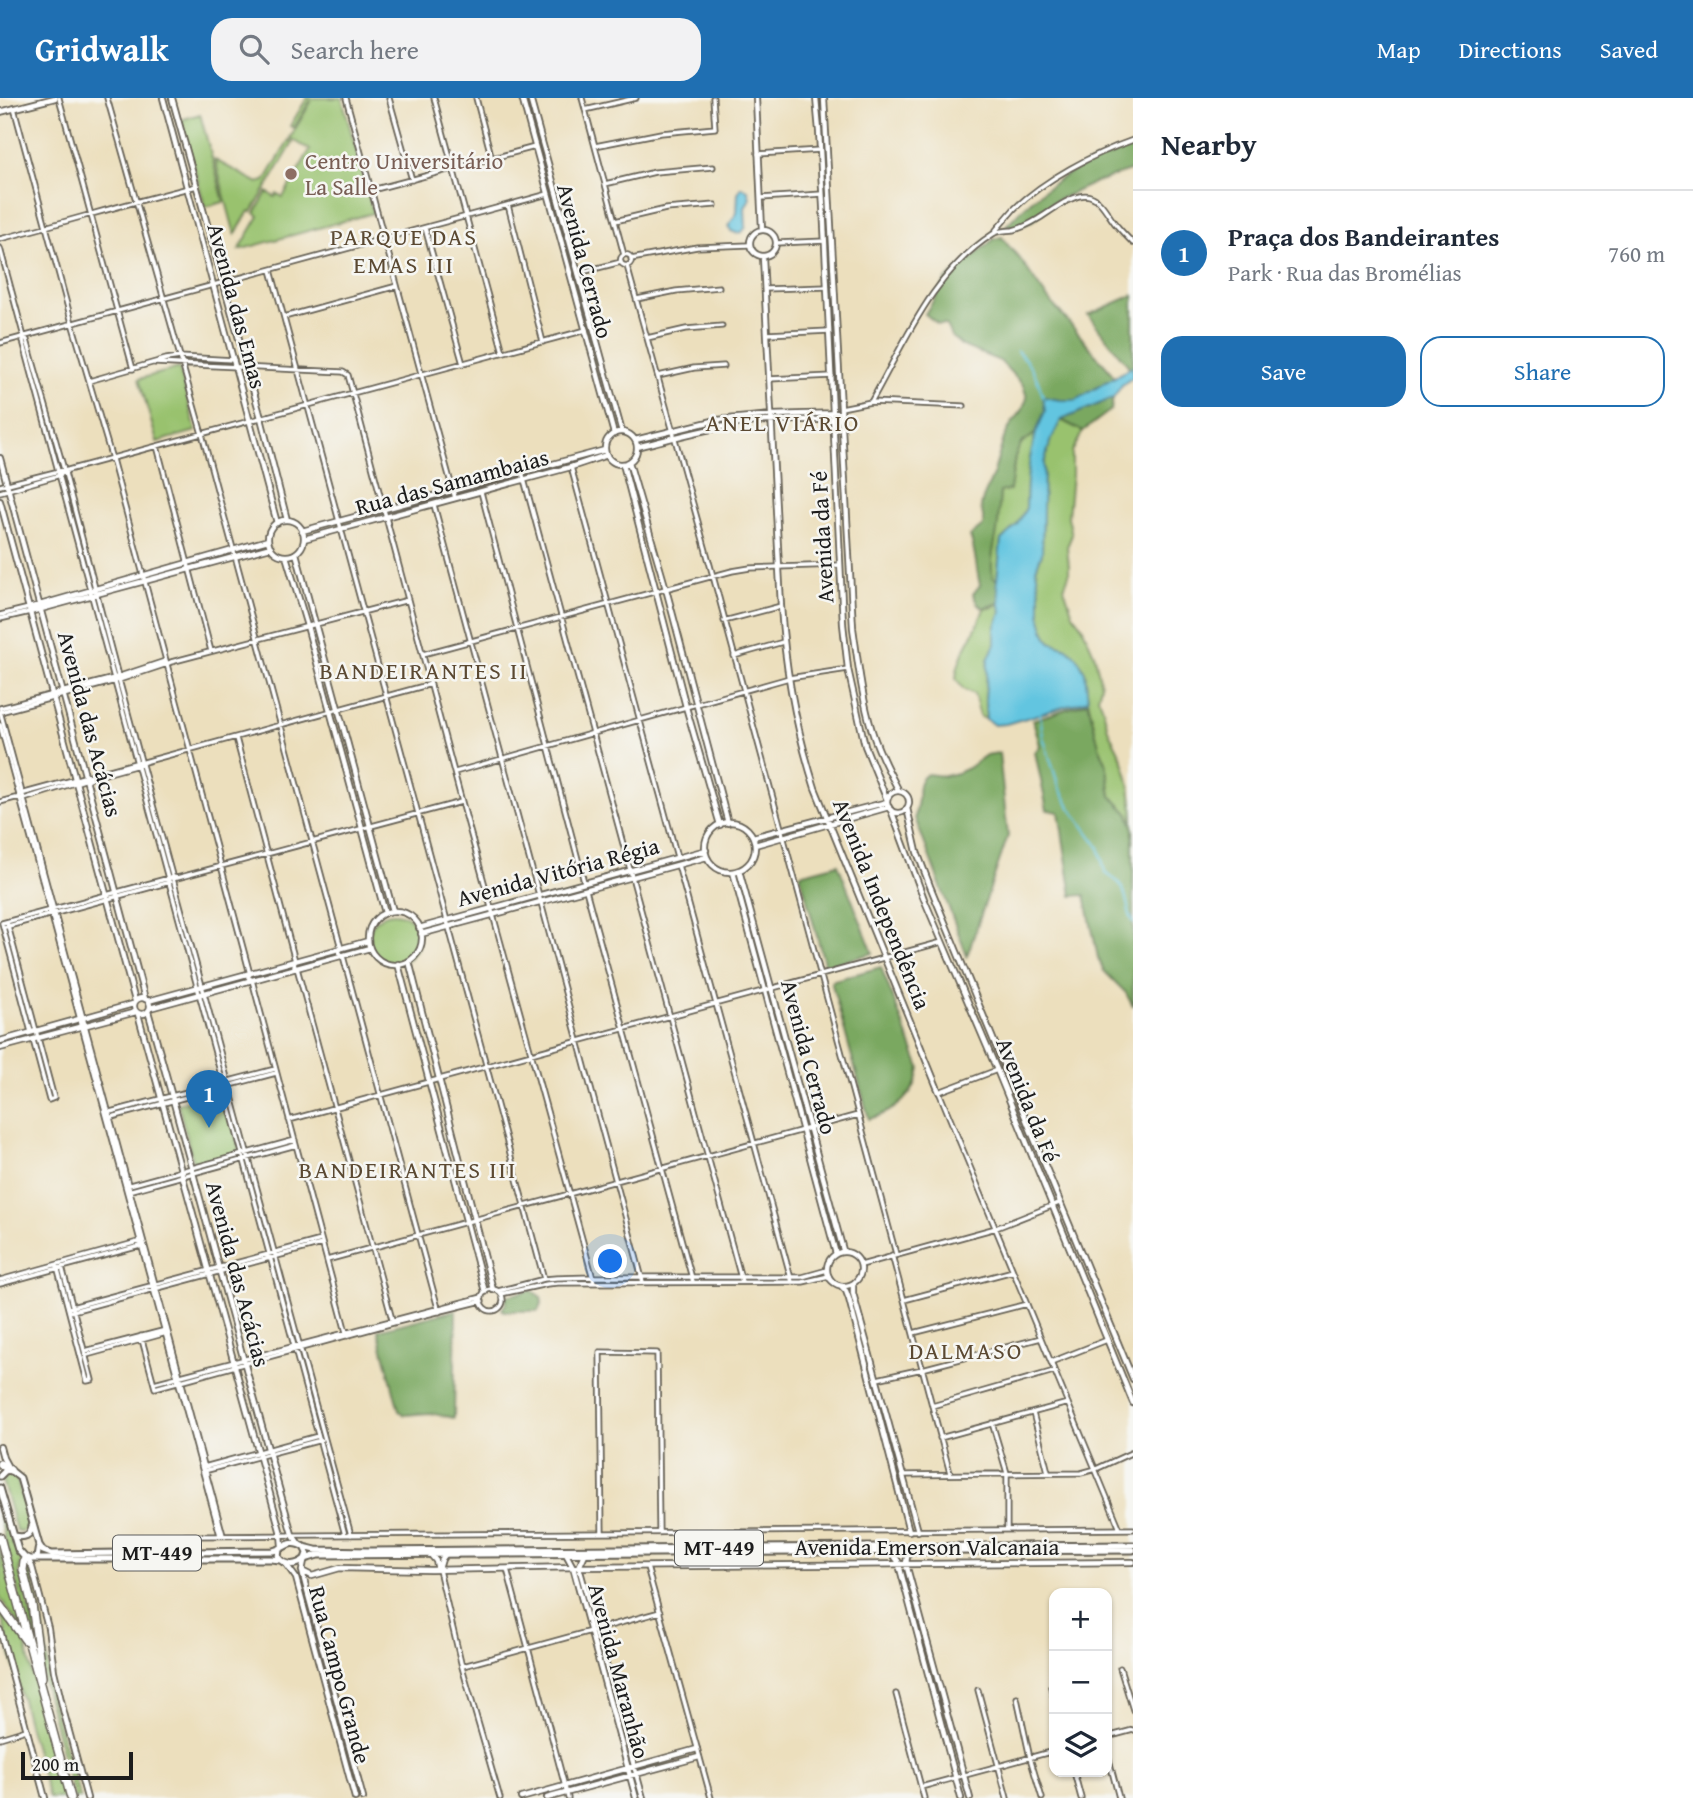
<!DOCTYPE html>
<html lang="en">
<head>
<meta charset="utf-8">
<style>
  :root { --surface:#fff; --page:#f2f2f3; --text:#1f2937; --muted:#747a83; --line:#e0e1e3; --accent:#1f6fb2 }
  body { margin:0; font-family:"Gentium Book Plus",serif; background:var(--page); color:var(--text) }
  .controls { position:absolute; right:21px; bottom:21px; display:grid; overflow:hidden; border-radius:14px; box-shadow:0 2px 5px #0004 }
  .controls button { width:63px; height:63px; display:grid; place-items:center; padding:0; border:0; border-bottom:2px solid var(--line); background:var(--surface); color:var(--text); font:35px sans-serif }
  .scale { position:absolute; left:21px; bottom:18px; width:112px; box-sizing:border-box; padding-left:7px; border:4px solid #1c1c1c; border-top:0; font-size:19px; line-height:24px; white-space:nowrap; color:#1c1c1c; -webkit-text-stroke:5px #f6f6f2; paint-order:stroke }
  .you { position:absolute; left:611px; top:1164px; width:24px; height:24px; margin:-18px; border:5px solid #fff; border-radius:50%; background:#1a73e8; box-shadow:0 0 0 10px #1a73e833 }
  .badge { display:grid; place-items:center; width:46px; height:46px; border-radius:50%; background:var(--accent); color:#fff; font-size:23px; font-weight:700 }
  .pin { position:absolute; translate:-50% -58px; filter:drop-shadow(0 2px 4px #0008) }
  .pin::after { content:''; position:absolute; top:37px; width:24px; height:21px; background:inherit; clip-path:polygon(0 0,100% 0,50% 100%) }
  .list { margin:0; padding:0; list-style:none }
  h2 { display:flex; justify-content:space-between; align-items:center; height:91px; margin:0; padding:0 28px; font-size:30px }
  h2 small { font-size:23px; font-weight:400; color:var(--muted) }
  .list li { display:grid; grid-template-columns:46px 1fr auto; gap:21px; align-items:center; box-sizing:border-box; height:126px; padding:0 28px; border-top:2px solid var(--line) }
  .list b { display:block; font-size:26px; white-space:nowrap }
  .list p { margin:0; font-size:23px; white-space:nowrap; color:var(--muted) }
  .list em { font-size:23px; font-style:normal; color:var(--muted) }
  .actions { display:flex; gap:14px; padding:21px 28px }
  .actions a { flex:1; padding:16px 0; border:2px solid var(--accent); border-radius:21px; text-align:center; font-size:24px; color:var(--accent) }
  .actions .main { background:var(--accent); color:#fff }
  .icon { flex:none; width:38px; height:38px; fill:none; stroke:currentColor; stroke-width:2; stroke-linecap:round; stroke-linejoin:round }
  .map { position:relative; flex:none; width:1133px; height:1700px; overflow:hidden }
  header { display:flex; align-items:center; gap:42px; box-sizing:border-box; height:98px; padding:0 35px; background:var(--accent); color:#fff }
  header strong { font-size:33px }
  nav { display:flex; gap:38px; margin-inline-start:auto; font-size:24px }
  .search { width:490px; height:63px; background:var(--page); display:flex; align-items:center; gap:18px; box-sizing:border-box; padding:0 24px; border-radius:21px; color:var(--muted); font-size:26px }
  main { display:flex }
  aside { flex:1; background:var(--surface) }
  .map>svg:first-child { display:block }
</style>
</head>
<body>
<header>
<strong>Gridwalk</strong>
<div class="search"><svg class="icon" aria-label="search" viewBox="0 0 24 24"><circle cx="10" cy="10" r="6"/><path d="M15 15l6 6"/></svg>Search here</div>
<nav><a>Map</a><a>Directions</a><a>Saved</a></nav>
</header>
<main>
<div class="map">
<svg width="1133" height="1700" viewBox="0 0 1133 1700">
  <rect width="100%" height="100%" fill="#f6f6f2"/>
  <filter id="ink" filterUnits="userSpaceOnUse"><feTurbulence type="fractalNoise" baseFrequency=".0143" numOctaves="2"/><feDisplacementMap in="SourceGraphic" scale="14" xChannelSelector="R" yChannelSelector="G"/><feConvolveMatrix kernelMatrix="1 2 1 2 8 2 1 2 1" color-interpolation-filters="sRGB"/></filter>
  <filter id="wash" filterUnits="userSpaceOnUse"><feTurbulence type="fractalNoise" baseFrequency=".00686" numOctaves="4" result="noise"/><feDisplacementMap in="SourceGraphic" scale="28" xChannelSelector="R" yChannelSelector="G"/><feGaussianBlur stdDeviation="1.57" result="paint"/><feColorMatrix in="noise" values="0 0 0 0 0 0 0 0 0 0 0 0 0 0 0 0 0 1.4 0 .05"/><feComposite in="paint" operator="in"/></filter>
  <g filter="url(#wash)">
    <rect width="100%" height="100%" fill="#ecdfbd"/>
    <!-- green -->
    <path fill="#99c26e" stroke="#5a6f45" stroke-width="2" d="M307 0H342L373 115 239 152 259 118 255 115 267 94 275 99 277 96 283 99 310 52 290 40 311 4 310 3 294 30 290 28Z
      M200 16 224 104 205 109 181 22Z
      M289 42 293 45 252 114 249 113 235 137 215 62 258 85 265 83Z
      M179 270 196 333 157 344 139 281Z
      M1061 322 1083 333 1072 354V377L1068 419 1072 437 1067 449 1069 468V477L1064 490 1073 516 1082 528 1095 558 1101 587 1098 599C1104 609 1105 620 1108 631 1111 640 1117 648 1120 656 1130 679 1133 703 1133 727L1128 715 1111 698 1106 664 1099 648 1088 602 1085 574 1067 550 1050 544 1045 535 1040 517V495L1036 471 1042 455 1044 365 1051 342Z
      M1036 335 1030 360 1027 383 1026 410 1017 427 1001 442 997 482 993 479C990 467 991 452 995 441L1000 394 1013 375 1015 358 1021 346Z
      M1001 504V515L995 531V546L988 562 985 602 986 621 980 619 974 596 963 591 956 581C958 553 977 536 984 510H991Z
      M369 840a25 25 0 1 1 50 0a25 25 0 1 1-50 0Z
      M224 991 240 1055 194 1067 178 1006Z
      M8 1376 15 1377 17 1381 29 1426 28 1430 22 1434 16 1432 2 1382Z
      M0 1416 4 1417 13 1447 23 1461 20 1465 19 1474 32 1523 39 1573 0 1422Z
      M0 1451 24 1534 0 1500Z
      M26 1465 29 1466 44 1531 52 1603 80 1700H74L44 1586 25 1468Z
      M0 1512 25 1544 40 1611 66 1700H49L29 1630Z"/>
    <!-- forest -->
    <path fill="#7aa861" stroke="#4b623e" stroke-width="2" d="M1133 48V72L1096 84 1064 99 1053 104 1035 121 1024 127 1005 129C1029 102 1055 81 1087 66 1102 59 1119 57 1133 48Z
      M1002 139C1008 149 1017 156 1023 165 1035 182 1045 200 1060 214L1115 279 1076 302H1060L1044 299 1045 313 1036 335 1021 346 1015 358 1010 392 1000 394C999 407 999 421 997 434 994 449 990 463 993 479L997 482 1001 504C986 510 980 515 973 496L980 487C976 471 976 454 970 438L983 428V418L981 409 983 400 993 377 1004 340 1012 325 1022 313 1027 300 1023 287 1000 263 962 248 951 238 946 227 938 226 925 216 946 182 994 141Z
      M1133 197V268L1130 270 1088 217Z
      M1113 300 1111 312 1083 333 1061 322Z
      M1088 604 1099 648 1106 664 1111 698 1128 715 1133 727V909L1126 895 1104 873 1098 860 1085 797 1072 798 1059 714 1047 712 1035 654 1040 648 1033 622Z
      M999 655 1008 738 967 858 915 720C915 714 917 708 918 702 919 691 916 684 927 676L944 678 957 675 968 670 986 657Z
      M838 766 873 855 825 868 800 776Z
      M881 869 920 970C917 996 894 1015 869 1021L831 883Z
      M531 1192 541 1199 542 1205 538 1213H504L502 1211 506 1205V1198Z
      M456 1212 454 1320 430 1315 405 1317 399 1313 378 1232Z"/>
    <!-- water -->
    <path fill="#62c5e0" stroke="#3f707e" stroke-width="2" d="M741 89 748 92 750 100 745 110 746 129 742 134 736 135 731 133 729 127 737 115 738 95Z
      M1133 268V279L1122 287 1113 300 1061 322 1051 342 1044 365 1042 455 1036 471 1040 495V517L1045 535 1050 544 1067 550 1077 559 1085 574 1088 602 1006 626 994 627 986 621 985 602 988 562 995 546V531L1001 515 997 482 1001 442 1017 427 1026 410 1027 383 1030 360 1036 335 1045 313 1043 299 1060 302H1076Z"/>
    <g fill="none" stroke-linecap="round" stroke-linejoin="round">
      <!-- stream -->
      <path stroke="#62c5e0" stroke-width="2" d="M1017 253C1032 266 1038 281 1043 299
        M1040 616 1043 639 1059 689 1071 711 1099 749 1105 774C1109 778 1115 781 1119 785 1128 794 1126 812 1133 824"/>
    </g>
  </g>
  <g filter="url(#ink)">
    <g fill="none" stroke-linecap="round" stroke-linejoin="round">
      <defs>
        <path id="street" d="M59 0 133 271
          M107 0 202 336 341 850 339 854 343 858 439 1214
          M346 0 455 400
          M389 0 412 82
          M434 0 503 254
          M476 0 492 61
          M582 0 624 157
          M14 10 72 225 112 361 250 876 248 879 252 882 347 1238
          M585 12 636 0
          M595 48 661 35 715 30 713 0
          M758 56 820 52
          M605 86 655 74 713 69
          M372 92 535 49
          M761 100 822 96
          M508 107 543 244
          M615 123 666 111 715 107
          M425 130 463 266
          M996 132C1002 125 1008 118 1014 111 1045 81 1093 56 1133 42
          M0 141C66 124 131 104 197 88
          M776 145 825 143
          M0 150 24 239 27 242 65 375 118 578 351 1437
          M620.5 162a5.5 5.5 0 1 1 11 0a5.5 5.5 0 1 1-11 0Z
          M631 161 697 149 749 147
          M627 168 713 478 896 1156
          M271 172 544 1181
          M578 175 621 164
          M765 191 827 189
          M637 201 676 193 719 189
          M284 219 397 188
          M767 236 829 233
          M24 239 23 243 345 1437
          M647 240 686 231 722 228
          M0 245 548 96
          M155 265 343 274 348 277 462 704 594 1184
          M658 278 694 270 724 268
          M769 281 832 278
          M89 283 166 261 180 259 234 262
          M871 304 964 308
          M841 310 871 304C905 244 932 175 993 136 999 132 1006 133 1013 132 1022 130 1030 126 1038 121 1050 114 1076 93 1090 98 1103 102 1109 120 1118 129 1123 135 1128 140 1133 145
          M157 348 211 553
          M571 369 677 759
          M522 374 742 1184
          M0 388 59 373 68 372 586 232
          M0 394 57 378 66 374
          M481 394 584 784
          M434 407 643 1184
          M0 517 29 510
          M0 521 30 514
          M724 523 781 508
          M423 556 732 473 750 470 840 467
          M734 558 783 544
          M0 610 114 580 165 563
          M0 613 223 1437
          M0 614 119 582 167 566 171 564 408 502
          M0 627 220 1437
          M236 640 295 863 294 868 297 870 393 1225
          M455 674 789 580 848 571
          M21 696 139 664
          M15 700 24 701 84 682 142 666 144 664 431 586
          M0 704 15 700
          M678 767 792 1184
          M586 792 693 1184
          M7 824 54 1000 49 1002 33 942
          M5 829 170 784
          M31 934 2 825 173 779 177 780 461 704
          M997 972 939 994 1120 1431
          M110 1014 275 971
          M112 1019 276 975
          M289 1022 942 844
          M126 1088 295 1042
          M128 1093 296 1047
          M892 1157 950 1375
          M327 1162 858 1017
          M861 1167 996 1130 1059 1105
          M57 1168 87 1283 92 1282
          M62 1169 92 1282
          M0 1182 141 1143
          M0 1186 140 1148
          M481 1202a11 11 0 1 1 22 0a11 11 0 1 1-22 0Z
          M498 1193 544 1181 556 1180 592 1179H802L827 1172
          M501 1196 547 1186 558 1185 803 1184 829 1178
          M904 1202 1013 1173
          M68 1210 321 1142
          M69 1214 322 1146
          M913 1235 1027 1206
          M141 1238 155 1290 393 1225 482 1203
          M85 1253 162 1233
          M87 1257 163 1236
          M1051 1264 1107 1242
          M877 1281 922 1271 1041 1240
          M154 1285 482 1199
          M932 1308 1054 1273
          M1033 1315 1048 1374
          M992 1325 1007 1375V1431
          M940 1340 1068 1305
          M204 1369 318 1338
          M204 1373 321 1342
          M903 1377 1081 1375 1096 1371 1133 1354
          M602 1435 600 1254 657 1255 659 1435
          M185 1438 1133 1431
          M647 1469 711 1700
          M507 1471 568 1700
          M439 1472 462 1569 500 1700
          M463 1568 660 1514
          M1120 1570 1133 1612
          M1051 1589 1054 1601
          M978 1592 1007 1700
          M896 1596 924 1700
          M1017 1600 1030 1660 1042 1700
          M1107 1639 1133 1632
          M0 1640 26 1632
          M1107 1654 1119 1700
          M1074 1674 1081 1700
          M921 1689 1054 1653"/>
        <path id="secondary" d="M163 0 277 425
          M172 0 261 320 287 422
          M522 0 614 336
          M530 0 622 334
          M756 0 762 132
          M816 0 819 33 824 127 843 526 848 571 865 648 887 702
          M824 0 853 530C858 565 862 600 872 633 878 654 889 674 899 693
          M0 14 55 0
          M750 145a13 13 0 1 1 26 0a13 13 0 1 1-26 0Z
          M763 159 781 508C785 569 796 631 815 690L939 994
          M605 350a16 16 0 1 1 32 0a16 16 0 1 1-32 0Z
          M635 342 717 322 772 317 841 315
          M637 349C673 340 708 330 744 325 776 321 809 323 841 321
          M0 360 145 901
          M629 364 666 491 728 725
          M623 366 686 609 720 727
          M0 403 135 903
          M268 440a18 18 0 1 1 36 0a18 18 0 1 1-36 0Z
          M302 433 605 352
          M304 441 571 369 607 357
          M296 455 393 813
          M286 458 307 528 385 815
          M29 510 268 442
          M30 514 271 449
          M887 704a11 11 0 1 1 22 0a11 11 0 1 1-22 0Z
          M907 710 917 754 930 788 1133 1281
          M891 712 924 801 997 972 1133 1305
          M705 749a25 25 0 1 1 50 0a25 25 0 1 1-50 0Z
          M753 739 887 704
          M755 747 889 709
          M739 772 843 1152 845 1154
          M733 774 836 1156
          M368 840a27 27 0 1 1 54 0a27 27 0 1 1-54 0Z
          M419 830 706 752
          M421 836 707 759
          M409 863 493 1192
          M398 866 485 1194
          M134 908a8 8 0 1 1 16 0a8 8 0 1 1-16 0Z
          M148 903 368 843
          M150 910 370 850
          M148 913C198 1087 242 1262 292 1436L299 1446
          M138 916 281 1436 282 1448
          M0 943 133 906
          M0 950 136 914
          M827 1171a17 17 0 1 1 34 0a17 17 0 1 1-34 0Z
          M853 1186V1195L918 1433
          M841 1188 846 1193 849 1201 909 1433
          M0 1349 3 1360 9 1371
          M911 1453 907 1459 906 1466 970 1700
          M891 1454 898 1463 961 1700
          M566 1456 573 1469 636 1700
          M431 1457 436 1463 438 1472
          M28 1461 32 1469 48 1530 54 1573 64 1615 87 1700
          M304 1463 302 1473 306 1489 363 1700
          M286 1466 296 1480 355 1700
          M579 1469 643 1700
          M579 1469 585 1456
          M439 1471 442 1461 445 1457
          M302 1473 312 1478 340 1470 431 1472 579 1469 1133 1464
          M0 1532 45 1700
          M521 1700 697 1651
          M547 1700 699 1659"/>
        <path id="primary" d="M0 1378 5 1373 10 1372 20 1380 39 1447 37 1460
          M0 1390 18 1452 26 1461H271L280 1462
          M15 1438C24 1440 31 1438 32 1428
          M39 1447 43 1453 51 1456 273 1453C286 1451 288 1440 304 1449L307 1455 305 1461C297 1468 285 1469 278 1459L279 1452
          M304 1449 316 1452 370 1453 1133 1447
          M305 1461 318 1457 1133 1452"/>
        <path id="highway" d="M0 1366 10 1372
          M0 1439 71 1700
          M28 1461 24 1464 23 1472 32 1507 42 1579
          M0 1507 25 1542"/>
      </defs>
      <!-- street casing -->
      <use href="#street" stroke="#656054" stroke-width="7"/>
      <!-- secondary casing -->
      <use href="#secondary" stroke="#656054" stroke-width="8"/>
      <!-- primary casing -->
      <use href="#primary" stroke="#656054" stroke-width="9"/>
      <!-- highway casing -->
      <use href="#highway" stroke="#656054" stroke-width="10"/>
      <!-- street -->
      <use href="#street" stroke="#fff" stroke-width="3.5"/>
      <!-- secondary -->
      <use href="#secondary" stroke="#fff" stroke-width="4.5"/>
      <!-- primary -->
      <use href="#primary" stroke="#fff" stroke-width="5"/>
      <!-- highway -->
      <use href="#highway" stroke="#fff" stroke-width="7"/>
    </g>
  </g>
  <!-- markers -->
  <circle fill="#8d6e63" stroke="#f6f6f2" stroke-width="2.5" cx="291" cy="76" r="7"/>
  <g text-anchor="middle" stroke-width="5" stroke-linejoin="round" paint-order="stroke">
    <!-- shield labels -->
    <g fill="#f6f6f2" stroke="#5d5d5c" stroke-width="2">
      <rect x="675" y="1432.5" width="88" height="35" rx="5"/>
      <rect x="113" y="1437.5" width="88" height="35" rx="5"/>
    </g>
    <g font-size="21" font-weight="bold" fill="#1c1c1c">
      <text x="719" y="1457">MT-449</text>
      <text x="157" y="1462">MT-449</text>
    </g>
    <!-- education labels -->
    <g font-size="23" fill="#785e54" stroke="#f6f6f2" text-anchor="start">
      <text x="305" y="71">Centro Universitário<tspan x="305" dy="26">La Salle</tspan></text>
    </g>
    <!-- street labels -->
    <g font-size="23" fill="#1c1c1c" stroke="#f6f6f2">
      <text transform="translate(585 163) rotate(75)" y="8">Avenida Cerrado</text>
      <text transform="translate(237 208) rotate(75)" y="8">Avenida das Emas</text>
      <text transform="translate(452 384) rotate(-15)" y="8">Rua das Samambaias</text>
      <text transform="translate(822 439) rotate(-93)" y="8">Avenida da Fé</text>
      <text transform="translate(90 626) rotate(75)" y="8">Avenida das Acácias</text>
      <text transform="translate(558 774) rotate(-15)" y="8">Avenida Vitória Régia</text>
      <text transform="translate(882 806) rotate(68)" y="8">Avenida Independência</text>
      <text transform="translate(809 959) rotate(75)" y="8">Avenida Cerrado</text>
      <text transform="translate(1028 1002) rotate(68)" y="8">Avenida da Fé</text>
      <text transform="translate(238 1176) rotate(75)" y="8">Avenida das Acácias</text>
      <text x="927" y="1457">Avenida Emerson Valcanaia</text>
      <text transform="translate(619 1573) rotate(75)" y="8">Avenida Maranhão</text>
      <text transform="translate(340 1577) rotate(75)" y="8">Rua Campo Grande</text>
    </g>
    <!-- neighbourhood labels -->
    <g font-size="24" letter-spacing="2" fill="#5b4932" stroke="#f6f6f2">
      <text x="404" y="147">PARQUE DAS<tspan x="404" dy="28">EMAS III</tspan></text>
      <text x="783" y="333">ANEL VIÁRIO</text>
      <text x="424" y="581">BANDEIRANTES II</text>
      <text x="408" y="1080">BANDEIRANTES III</text>
      <text x="966" y="1261">DALMASO</text>
    </g>
  </g>
</svg>
<div class="controls">
<button>+</button>
<button>−</button>
<button><svg class="icon" aria-label="layers" viewBox="0 0 24 24"><path d="M12 4l9 5-9 5-9-5zM3 14l9 5 9-5"/></svg></button>
</div>
<div class="scale">200 m</div>
<div class="you"></div>
<div class="pin badge" style="left:209px;top:1030px">1</div>
</div>
<aside>
<h2>Nearby<small></small></h2>
<ul class="list">
<li><span class="badge">1</span><div><b>Praça dos Bandeirantes</b><p>Park · Rua das Bromélias</p></div><em>760 m</em></li>
</ul>
<div class="actions"><a class="main">Save</a><a>Share</a></div>
</aside>
</main>
</body>
</html>
